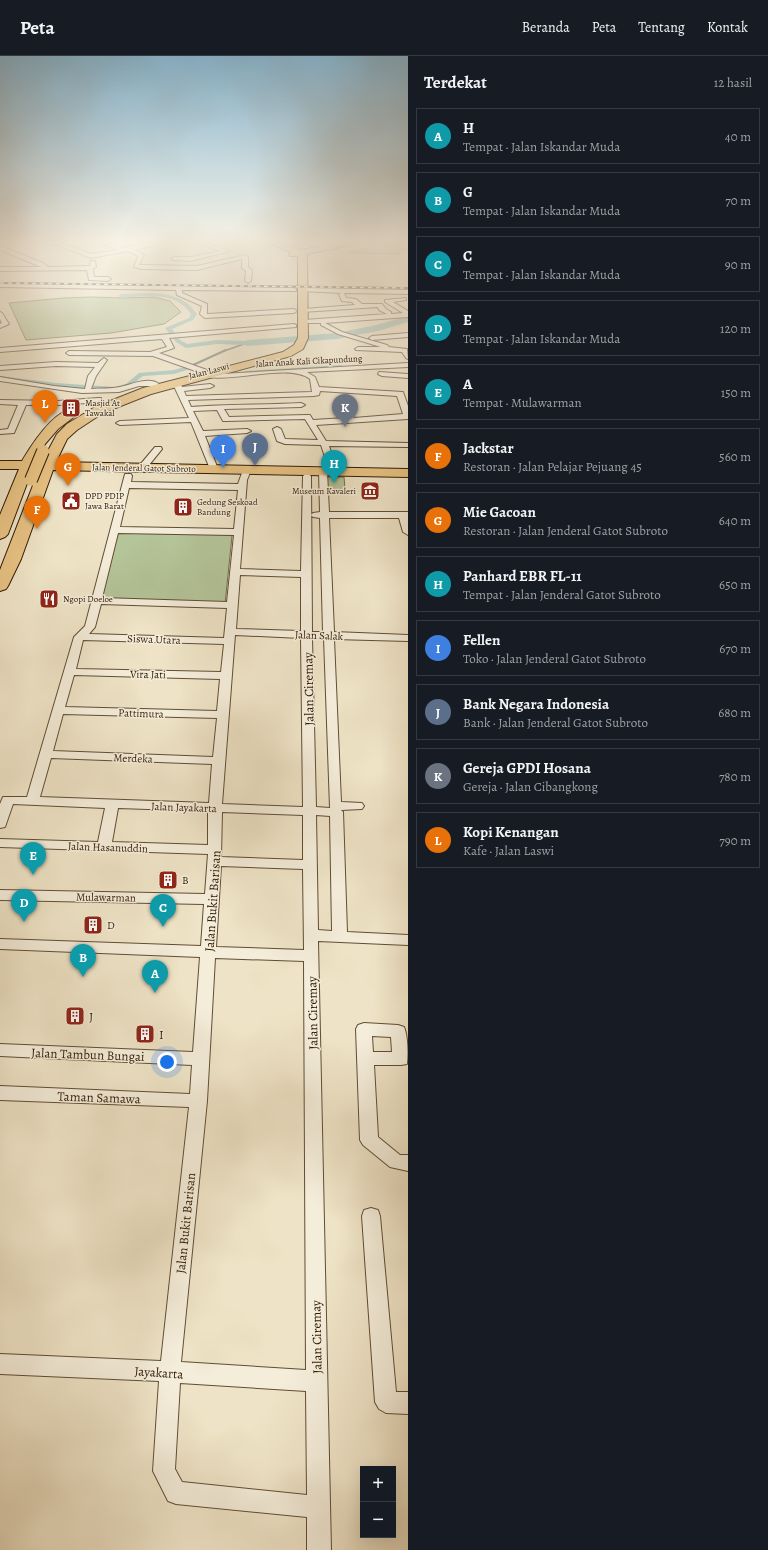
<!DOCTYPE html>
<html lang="id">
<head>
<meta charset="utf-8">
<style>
  :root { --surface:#171b24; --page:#20242c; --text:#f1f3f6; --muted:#9ea1a6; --line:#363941; --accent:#c59692 }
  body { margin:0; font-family:Alegreya,serif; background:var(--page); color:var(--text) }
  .controls { position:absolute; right:12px; bottom:12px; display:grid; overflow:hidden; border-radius:0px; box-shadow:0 4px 16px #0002 }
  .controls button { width:36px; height:36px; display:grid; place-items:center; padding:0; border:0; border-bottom:1px solid var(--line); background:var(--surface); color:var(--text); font:20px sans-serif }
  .you { position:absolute; left:167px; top:1006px; width:14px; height:14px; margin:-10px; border:3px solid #fff; border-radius:50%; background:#1a73e8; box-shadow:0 0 0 6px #1a73e833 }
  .badge { display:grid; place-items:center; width:26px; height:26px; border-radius:50%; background:var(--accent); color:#fff; font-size:13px; font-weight:700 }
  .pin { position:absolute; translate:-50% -33px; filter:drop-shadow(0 1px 2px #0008) }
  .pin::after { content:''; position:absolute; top:21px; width:14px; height:12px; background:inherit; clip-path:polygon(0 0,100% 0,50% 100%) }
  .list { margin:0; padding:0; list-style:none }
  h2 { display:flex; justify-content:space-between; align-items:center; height:52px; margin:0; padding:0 16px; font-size:17px }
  h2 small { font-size:13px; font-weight:400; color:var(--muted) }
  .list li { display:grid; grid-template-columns:26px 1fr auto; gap:12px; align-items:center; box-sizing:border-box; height:56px; margin:0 8px 8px; padding:0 8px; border:1px solid var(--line); border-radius:0px }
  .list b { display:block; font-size:15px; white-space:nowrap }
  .list p { margin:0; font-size:13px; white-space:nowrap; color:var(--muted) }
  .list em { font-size:13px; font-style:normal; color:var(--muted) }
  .map { position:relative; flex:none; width:408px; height:1494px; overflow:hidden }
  header { display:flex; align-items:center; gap:24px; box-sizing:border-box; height:56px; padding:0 20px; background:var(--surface); border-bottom:1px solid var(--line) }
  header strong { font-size:19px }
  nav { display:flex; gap:22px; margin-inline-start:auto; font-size:14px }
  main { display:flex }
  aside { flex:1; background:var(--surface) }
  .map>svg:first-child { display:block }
</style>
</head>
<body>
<header>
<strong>Peta</strong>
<nav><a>Beranda</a><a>Peta</a><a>Tentang</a><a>Kontak</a></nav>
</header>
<main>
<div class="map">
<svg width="408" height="1494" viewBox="0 0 408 1494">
  <rect width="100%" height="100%" fill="#eee3c6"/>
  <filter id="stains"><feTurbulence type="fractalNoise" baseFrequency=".005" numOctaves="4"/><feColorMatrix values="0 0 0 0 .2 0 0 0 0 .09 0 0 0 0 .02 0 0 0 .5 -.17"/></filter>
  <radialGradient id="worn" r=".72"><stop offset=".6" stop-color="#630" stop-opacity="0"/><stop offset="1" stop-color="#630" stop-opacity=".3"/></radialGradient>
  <!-- green -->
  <path fill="#b4c599" stroke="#72704f" d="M385 185H408L399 189 400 193H408V194H399L400 198 349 197 366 192 369 189Z
    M91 241 124 242 154 241 170 245 181 256 164 268 111 277 26 284 9 247 64 242Z
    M323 421H344L345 433H328Z
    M117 476 230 479 232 480 225 548 100 543Z"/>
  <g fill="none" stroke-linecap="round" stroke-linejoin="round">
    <!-- stream-far1 -->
    <path stroke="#6f7d70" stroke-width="1.5" d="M224 295 247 287"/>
    <!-- stream -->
    <path stroke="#6f7d70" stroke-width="2" d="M193 309 226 294"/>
    <!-- canal -->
    <path fill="#99beb7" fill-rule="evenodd" d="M151 237C170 238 185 241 196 257L197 258 193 264 172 273 180 284 187 288 217 284 247 285 250 287 247 289 217 288 186 292 176 286 165 272 189 262 191 258C175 235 146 240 121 242L118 240 121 238Z
      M341 309 343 310V312L246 319 243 317 246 315Z
      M188 310 191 312 190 313 174 318 143 320 130 330 115 335 56 331 0 324V320L56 327 115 331 126 328 139 317 174 314Z"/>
    <!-- river -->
    <path fill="#99beb7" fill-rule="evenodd" d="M408 260V266L378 275 337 283 247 290 242 287 247 284 337 277 376 269Z"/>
    <defs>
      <path id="minor" d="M46 185H55L92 198 118 194 96 185H105L125 192 160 185H172L135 194 144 199 139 209H142L197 210 245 199 248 201V211L252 214 251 225 248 227 245 225 246 215 242 212V203L197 214 142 213 134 211 138 200 128 195 91 202Z
        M192 185H201L230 195 191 205 172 204 171 203 174 201H191L220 195Z
        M0 190 43 207 48 211 87 210H90L91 205H95L96 211 93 213 94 221H108L111 223 108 225 89 224 87 214 0 215V211H41L0 194Z
        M0 227 294 232 296 233V235L182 234V237L207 248V258L294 253 297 255 294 257 205 262 200 258 202 250 177 239 176 234 0 231Z
        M304 232 408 234V238L344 237 346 242 356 243 362 248H382L386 253 391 256V258L403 257 385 246V244L406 242V244L393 246 408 255V261L325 267 342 276 387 289 389 291 407 293 408 303 406 302 402 296 356 294 355 293 358 291H381L338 278 321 269V267H302L301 266 304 264 387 258 379 254 378 251 302 256 301 255 304 253 355 249 352 246 342 245 339 238 341 237 302 235V233Z
        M0 256 2 257 9 268 0 272V268L2 267 0 263Z
        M294 268 296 269V271L169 282 174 292 159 297 207 314V318H204L153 300 69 299 66 297 69 295 150 296 167 291 162 283 0 296V292Z
        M408 277V281L372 284 369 282 372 280Z
        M104 302 107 304 96 320 91 333C100 332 111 333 120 331 130 329 149 320 159 328L155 330H139L119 336 82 337 0 325V321L54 330 85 333 88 320 95 311 56 310 0 314V310L56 306 98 307Z
        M408 307V311L307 316 315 321 319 331 403 336 408 350V363L316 369 326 385 408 387V391L329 390 339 419 335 422 331 419 321 389 285 388 277 385 273 373 277 371 281 373 285 383 318 384 305 363 226 365H223L217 354 193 355 203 375 247 373 251 375 247 377 205 380 218 413 214 416 210 413 191 366 120 369 116 367 120 365 189 362 173 328 177 326H180L182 331 210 328 214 330 210 332 184 335 186 340 312 336 310 323C290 307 235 326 208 321V317L221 318ZM320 335 397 340 403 358 354 362 349 353 351 350 347 348H344L341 353 346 362 313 364 310 359H307L229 361 224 353 301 351 305 349 301 347C264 349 228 348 191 351L188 344 314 340 319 339Z
        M379 316 408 318V322L382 320 378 318Z
        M98 342H101V346L58 349H26L14 377 0 378V374L8 373 18 349 0 348V344L58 345Z
        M155 391H161L162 393 145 414H139L138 412 139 410Z
        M247 411 251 414 247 424 240 513 301 515 303 420 307 417 311 420 312 576H323L320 462 313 461 311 459 313 457 320 456 319 415 320 413 323 412 327 415 329 456H408V479L403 476 399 462H329L334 576 408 579V585L334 583 341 746 362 747 364 750 362 753 341 754 343 756 347 876 408 879V889L318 885 331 1494H307V1461L176 1448 168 1445 153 1415 159 1325 0 1318V1298L161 1305 189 1051 0 1044V1030L190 1038 192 1009 0 1000V988L193 996 200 901 0 893V883L201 890 204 848 0 844V834L205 838 208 798 0 791V783L98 786 105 752 13 748 5 771 0 772V748L3 741H27L74 581 85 570 125 418H131L132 420 131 426 238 428 243 414ZM129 432 238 434 234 473 120 471ZM118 477 234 479 227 546 102 542ZM240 519 301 521V575L236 573ZM101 548 227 552 224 582 89 578 95 571ZM235 579 301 582 303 751 222 748ZM312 582H324L330 752 316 751ZM83 584 224 588 221 616 76 613ZM74 619 220 623 217 655 65 651ZM63 658 217 662 213 701 53 695ZM51 702 212 708 209 747 40 741ZM118 752 208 755V789L112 786ZM222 756 303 759V804L221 801ZM316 759 330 760 332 875 318 874ZM221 810 303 813 304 894 216 891ZM215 902 304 905 306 1314 181 1306 207 1045ZM180 1327 306 1335 307 1439 182 1426 175 1413Z
        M364 967 398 969 404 971C408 980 408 998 407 1008L401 1009H374L378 1081 400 1099H408V1115L390 1111 363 1089 360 1084 356 973 358 969ZM372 980 391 981 392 996H373Z
        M371 1152 378 1154 380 1160 396 1336H408V1358L386 1357 379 1353 375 1346 362 1160 364 1154Z"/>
      <path id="primary" d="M262 185H276L302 194 343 185H361L357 188 307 198 308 282 303 293 291 300 151 338 103 357 77 374 67 383 56 406 408 413V421L53 414 21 503 8 530 6 533 0 535V514L39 414H32L8 478 5 481 0 483V459L19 413H0V405H22C31 390 56 349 77 354L79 357 58 373 45 388 36 406H42L57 378 67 368 95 351 143 332 283 296 294 289 298 282V200H290L289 198 291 196Z"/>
    </defs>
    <!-- minor casing -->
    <use href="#minor" stroke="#604d35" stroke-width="2"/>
    <!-- primary casing -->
    <use href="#primary" stroke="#301b05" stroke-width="2"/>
    <!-- minor -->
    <use href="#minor" fill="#f4edda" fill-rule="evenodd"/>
    <!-- primary -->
    <use href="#primary" fill="#e7c283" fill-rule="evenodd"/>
    <defs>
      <path id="rail" d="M0 227 408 232"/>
    </defs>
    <!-- rail casing -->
    <use href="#rail" stroke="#301b05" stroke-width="2"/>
    <!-- rail -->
    <use href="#rail" stroke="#f4edda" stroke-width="1.5" stroke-dasharray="4" stroke-linecap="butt"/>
    <defs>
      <path id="primary-bridge" d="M31 424 43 395"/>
    </defs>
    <!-- primary-bridge casing -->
    <use href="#primary-bridge" stroke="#301b05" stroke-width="14" stroke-linecap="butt"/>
    <!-- primary-bridge -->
    <use href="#primary-bridge" stroke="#e7c283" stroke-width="12"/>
  </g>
  <!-- sky -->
  <linearGradient id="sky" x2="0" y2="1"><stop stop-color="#88b8d4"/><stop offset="0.47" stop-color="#f7f2e5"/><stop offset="1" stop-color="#f7f2e5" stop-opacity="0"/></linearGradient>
  <rect width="408" height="394" fill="url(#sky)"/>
  <!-- icons -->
  <defs>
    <symbol id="building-square" viewBox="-11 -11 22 22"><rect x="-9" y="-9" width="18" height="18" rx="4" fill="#8f2418" stroke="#f4edda"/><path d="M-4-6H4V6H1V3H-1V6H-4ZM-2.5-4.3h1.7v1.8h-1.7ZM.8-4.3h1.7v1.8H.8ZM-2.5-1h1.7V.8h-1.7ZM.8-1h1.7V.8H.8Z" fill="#fff"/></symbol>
    <symbol id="museum-square" viewBox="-11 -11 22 22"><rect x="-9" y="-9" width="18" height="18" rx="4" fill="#8f2418" stroke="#f4edda"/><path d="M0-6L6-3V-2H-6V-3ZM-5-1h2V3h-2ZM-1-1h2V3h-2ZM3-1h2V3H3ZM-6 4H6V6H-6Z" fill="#fff"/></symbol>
    <symbol id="civic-square" viewBox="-11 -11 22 22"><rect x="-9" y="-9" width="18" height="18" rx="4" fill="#8f2418" stroke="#f4edda"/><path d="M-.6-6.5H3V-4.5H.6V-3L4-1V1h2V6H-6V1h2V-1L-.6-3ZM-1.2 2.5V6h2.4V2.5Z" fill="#fff"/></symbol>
    <symbol id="restaurant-square" viewBox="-11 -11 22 22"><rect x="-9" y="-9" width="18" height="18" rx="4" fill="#8f2418" stroke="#f4edda"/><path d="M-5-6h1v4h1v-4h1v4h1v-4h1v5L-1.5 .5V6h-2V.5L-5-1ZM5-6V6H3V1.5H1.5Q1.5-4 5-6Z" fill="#fff"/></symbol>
  </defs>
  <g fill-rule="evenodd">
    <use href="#building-square" x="60" y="341" width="22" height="22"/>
    <use href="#museum-square" x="359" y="424" width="22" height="22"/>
    <use href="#civic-square" x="60" y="434" width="22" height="22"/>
    <use href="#building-square" x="172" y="440" width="22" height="22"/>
    <use href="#restaurant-square" x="38" y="532" width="22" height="22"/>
    <use href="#building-square" x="157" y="813" width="22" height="22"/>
    <use href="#building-square" x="82" y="858" width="22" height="22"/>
    <use href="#building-square" x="64" y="949" width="22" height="22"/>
    <use href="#building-square" x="134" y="967" width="22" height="22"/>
  </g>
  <g text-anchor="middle" stroke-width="3" stroke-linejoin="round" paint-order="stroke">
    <!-- far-street labels -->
    <g font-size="9" fill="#301b05" stroke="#f4edda">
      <text transform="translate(309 305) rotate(-3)" y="3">Jalan Anak Kali Cikapundung</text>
      <text transform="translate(209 315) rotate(-14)" y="3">Jalan Laswi</text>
      <text transform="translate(144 412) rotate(1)" y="3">Jalan Jenderal Gatot Subroto</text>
    </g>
    <!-- far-poi labels -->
    <g font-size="9" fill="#301b05" stroke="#f4edda" text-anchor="start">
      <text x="85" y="350">Masjid At<tspan x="85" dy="10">Tawakal</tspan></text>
      <text x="356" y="438" text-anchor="end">Museum Kavaleri</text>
      <text x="85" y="443">DPD PDIP<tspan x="85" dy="10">Jawa Barat</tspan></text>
      <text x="197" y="449">Gedung Seskoad<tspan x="197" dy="10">Bandung</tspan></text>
      <text x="63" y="546">Ngopi Doeloe</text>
    </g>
    <!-- street labels -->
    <g font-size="11" fill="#301b05" stroke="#f4edda">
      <text transform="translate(319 579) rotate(2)" y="4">Jalan Salak</text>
      <text transform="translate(154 583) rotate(2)" y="4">Siswa Utara</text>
      <text transform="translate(148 618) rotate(1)" y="4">Vira Jati</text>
      <text transform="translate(141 657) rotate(2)" y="4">Pattimura</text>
      <text transform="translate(133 702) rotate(2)" y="4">Merdeka</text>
      <text transform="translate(184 751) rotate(2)" y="4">Jalan Jayakarta</text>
      <text transform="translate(108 791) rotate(2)" y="4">Jalan Hasanuddin</text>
      <text transform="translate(106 841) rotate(1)" y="4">Mulawarman</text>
    </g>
    <!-- poi labels -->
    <g font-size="11" fill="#301b05" stroke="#f4edda" text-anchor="start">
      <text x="182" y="828">B</text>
      <text x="107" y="873">D</text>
    </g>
    <!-- near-street labels -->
    <g font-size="13" fill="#301b05" stroke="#f4edda">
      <text transform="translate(308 633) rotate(-91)" y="5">Jalan Ciremay</text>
      <text transform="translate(212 845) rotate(-86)" y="5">Jalan Bukit Barisan</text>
      <text transform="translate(312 957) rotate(-91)" y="5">Jalan Ciremay</text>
      <text transform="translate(88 998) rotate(2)" y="5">Jalan Tambun Bungai</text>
      <text transform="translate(99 1041) rotate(2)" y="5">Taman Samawa</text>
      <text transform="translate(185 1167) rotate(-84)" y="5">Jalan Bukit Barisan</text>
      <text transform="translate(316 1281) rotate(-91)" y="5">Jalan Ciremay</text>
      <text transform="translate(159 1316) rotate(4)" y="5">Jayakarta</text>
    </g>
    <!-- near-poi labels -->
    <g font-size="13" fill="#301b05" stroke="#f4edda" text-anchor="start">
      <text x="89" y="965">J</text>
      <text x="159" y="983">I</text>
    </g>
  </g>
  <rect width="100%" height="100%" filter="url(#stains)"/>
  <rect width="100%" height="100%" fill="url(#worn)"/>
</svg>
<div class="controls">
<button>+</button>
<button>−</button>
</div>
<div class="you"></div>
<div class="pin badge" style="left:155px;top:937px;background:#0f9aa8">A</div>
<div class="pin badge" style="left:83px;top:921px;background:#0f9aa8">B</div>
<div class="pin badge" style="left:163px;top:871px;background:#0f9aa8">C</div>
<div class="pin badge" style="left:24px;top:866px;background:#0f9aa8">D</div>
<div class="pin badge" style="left:33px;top:819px;background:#0f9aa8">E</div>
<div class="pin badge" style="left:37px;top:473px;background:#e8710a">F</div>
<div class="pin badge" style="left:68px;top:430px;background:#e8710a">G</div>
<div class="pin badge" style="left:334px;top:427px;background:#0f9aa8">H</div>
<div class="pin badge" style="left:223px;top:412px;background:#3f7fe0">I</div>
<div class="pin badge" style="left:255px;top:410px;background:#5c6f8a">J</div>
<div class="pin badge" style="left:345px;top:371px;background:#6b7280">K</div>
<div class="pin badge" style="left:45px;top:367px;background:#e8710a">L</div>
</div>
<aside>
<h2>Terdekat<small>12 hasil</small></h2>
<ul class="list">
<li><span class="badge" style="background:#0f9aa8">A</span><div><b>H</b><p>Tempat · Jalan Iskandar Muda</p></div><em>40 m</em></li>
<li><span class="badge" style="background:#0f9aa8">B</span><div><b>G</b><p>Tempat · Jalan Iskandar Muda</p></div><em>70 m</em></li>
<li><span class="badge" style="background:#0f9aa8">C</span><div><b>C</b><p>Tempat · Jalan Iskandar Muda</p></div><em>90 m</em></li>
<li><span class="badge" style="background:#0f9aa8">D</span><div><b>E</b><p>Tempat · Jalan Iskandar Muda</p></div><em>120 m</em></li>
<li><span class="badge" style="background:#0f9aa8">E</span><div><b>A</b><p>Tempat · Mulawarman</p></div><em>150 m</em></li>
<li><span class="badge" style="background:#e8710a">F</span><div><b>Jackstar</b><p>Restoran · Jalan Pelajar Pejuang 45</p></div><em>560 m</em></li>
<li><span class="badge" style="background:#e8710a">G</span><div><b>Mie Gacoan</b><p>Restoran · Jalan Jenderal Gatot Subroto</p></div><em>640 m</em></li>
<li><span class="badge" style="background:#0f9aa8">H</span><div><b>Panhard EBR FL-11</b><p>Tempat · Jalan Jenderal Gatot Subroto</p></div><em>650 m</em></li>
<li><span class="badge" style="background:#3f7fe0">I</span><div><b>Fellen</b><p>Toko · Jalan Jenderal Gatot Subroto</p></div><em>670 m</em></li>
<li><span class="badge" style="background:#5c6f8a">J</span><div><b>Bank Negara Indonesia</b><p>Bank · Jalan Jenderal Gatot Subroto</p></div><em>680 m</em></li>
<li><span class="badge" style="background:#6b7280">K</span><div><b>Gereja GPDI Hosana</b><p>Gereja · Jalan Cibangkong</p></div><em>780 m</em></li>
<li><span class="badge" style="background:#e8710a">L</span><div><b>Kopi Kenangan</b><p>Kafe · Jalan Laswi</p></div><em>790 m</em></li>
</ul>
</aside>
</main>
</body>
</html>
